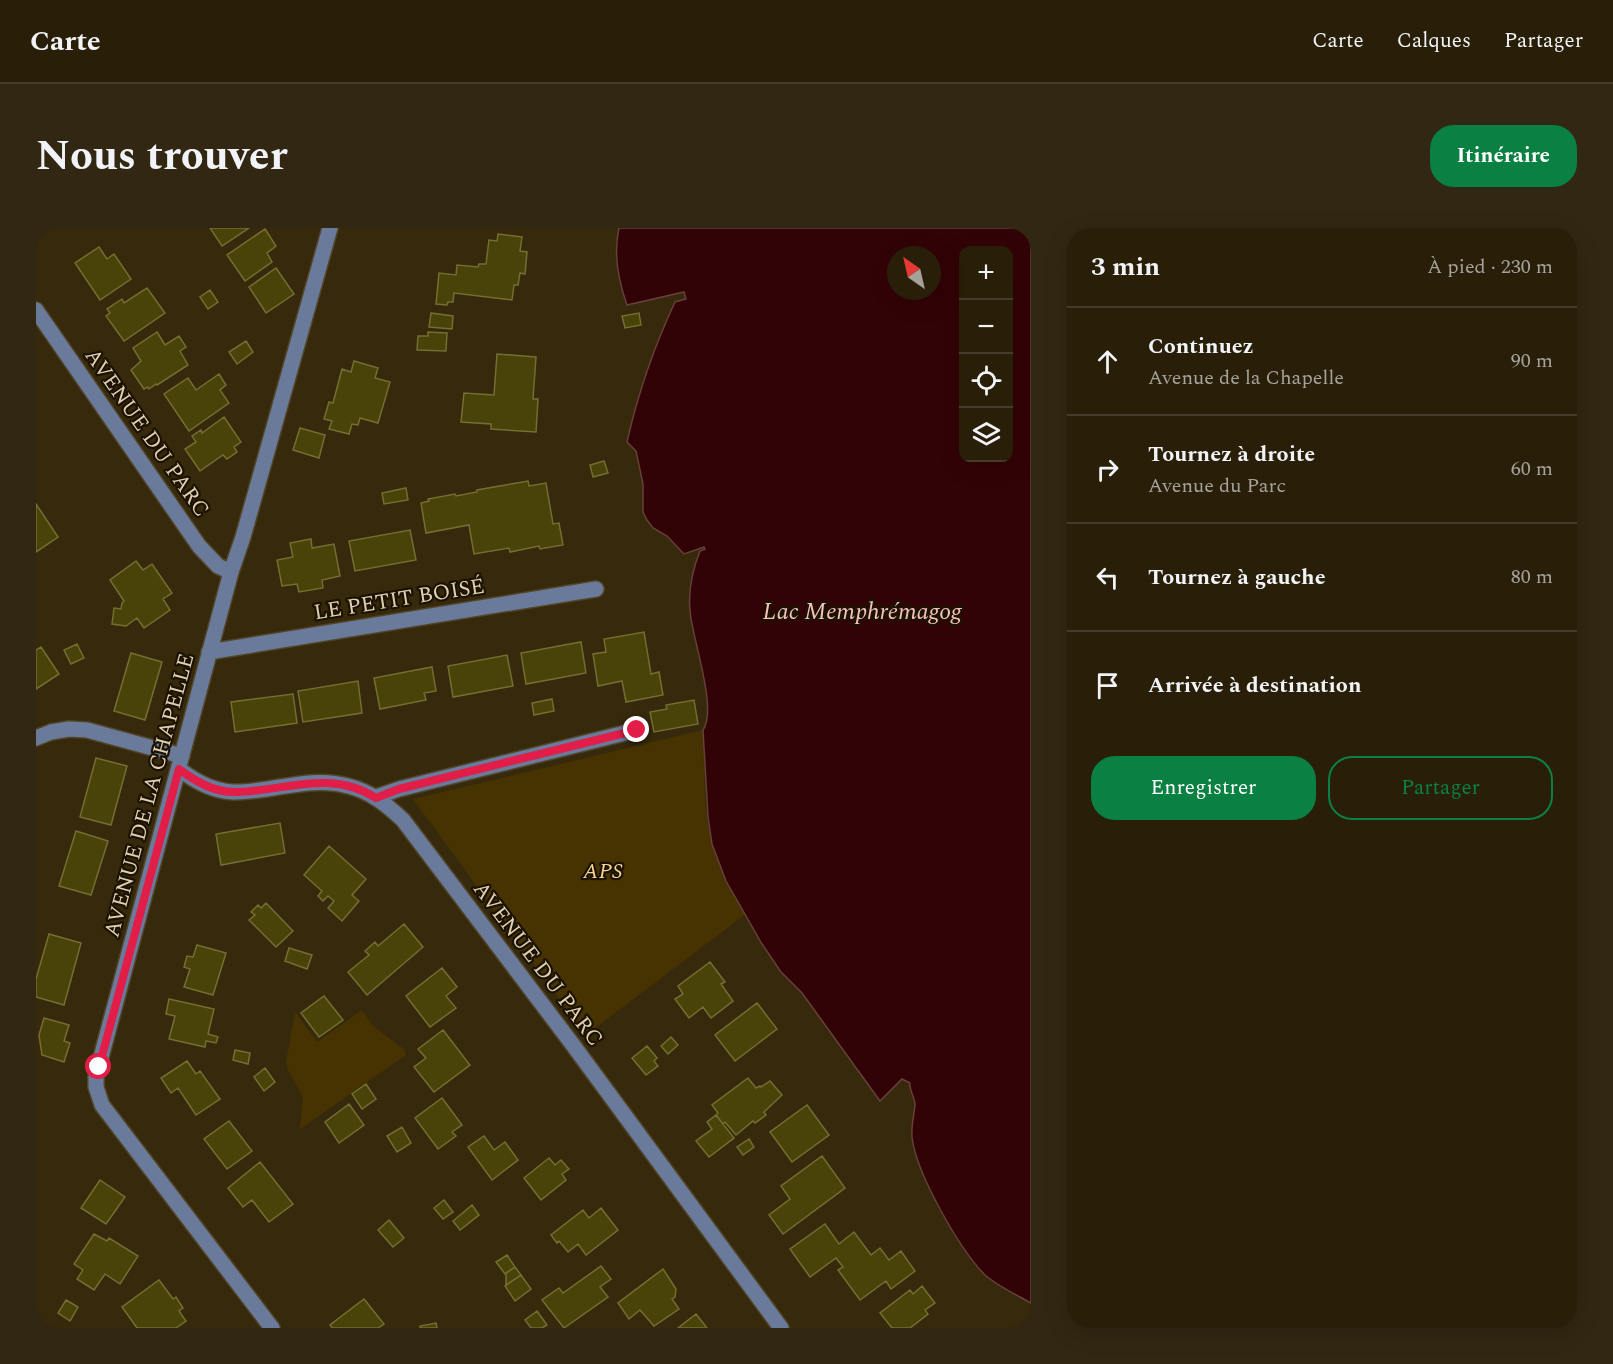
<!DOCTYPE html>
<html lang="fr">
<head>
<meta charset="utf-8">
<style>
  :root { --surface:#291f09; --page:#312712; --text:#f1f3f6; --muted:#a5a29c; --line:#453d2a; --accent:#0b8043 }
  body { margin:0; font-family:Spectral,serif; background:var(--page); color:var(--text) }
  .controls { position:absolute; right:18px; top:18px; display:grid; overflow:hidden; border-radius:12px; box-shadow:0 6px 24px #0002 }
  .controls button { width:54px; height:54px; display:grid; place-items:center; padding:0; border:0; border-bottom:2px solid var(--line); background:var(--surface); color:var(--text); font:30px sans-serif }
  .compass { position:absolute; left:851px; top:18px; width:54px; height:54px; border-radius:50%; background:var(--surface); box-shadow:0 6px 24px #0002; rotate:326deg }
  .stop { position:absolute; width:18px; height:18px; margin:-14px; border:4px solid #e11d48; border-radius:50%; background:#fff }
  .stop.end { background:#e11d48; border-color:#fff; box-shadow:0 2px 6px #0008 }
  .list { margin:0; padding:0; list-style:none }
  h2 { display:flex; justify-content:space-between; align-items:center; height:78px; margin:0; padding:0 24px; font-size:26px }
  h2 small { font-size:20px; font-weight:400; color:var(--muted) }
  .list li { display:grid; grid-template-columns:39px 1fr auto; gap:18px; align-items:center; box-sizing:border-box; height:108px; padding:0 24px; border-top:2px solid var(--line) }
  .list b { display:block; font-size:22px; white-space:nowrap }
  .list p { margin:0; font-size:20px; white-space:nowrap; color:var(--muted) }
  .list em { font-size:20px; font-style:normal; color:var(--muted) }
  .actions { display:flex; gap:12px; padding:18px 24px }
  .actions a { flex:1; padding:14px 0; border:2px solid var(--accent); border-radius:24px; text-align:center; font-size:21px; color:var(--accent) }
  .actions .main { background:var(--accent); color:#fff }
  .icon { flex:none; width:33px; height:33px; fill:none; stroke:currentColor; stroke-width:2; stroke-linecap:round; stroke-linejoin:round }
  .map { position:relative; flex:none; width:995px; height:1100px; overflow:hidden; border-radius:24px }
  header { display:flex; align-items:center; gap:36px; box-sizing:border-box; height:84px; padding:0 30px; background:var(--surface); border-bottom:2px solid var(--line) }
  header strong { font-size:28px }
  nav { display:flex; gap:33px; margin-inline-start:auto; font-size:21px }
  .intro { display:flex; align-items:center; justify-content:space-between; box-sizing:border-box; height:144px; padding:0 36px }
  h1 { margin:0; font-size:42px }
  .button { padding:15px 27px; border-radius:24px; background:var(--accent); color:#fff; font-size:21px; font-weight:700 }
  main { display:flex; gap:36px; padding:0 36px }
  aside { flex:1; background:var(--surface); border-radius:24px; box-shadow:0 6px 24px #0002 }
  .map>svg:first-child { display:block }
</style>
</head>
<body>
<header>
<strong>Carte</strong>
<nav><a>Carte</a><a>Calques</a><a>Partager</a></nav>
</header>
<div class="intro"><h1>Nous trouver</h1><a class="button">Itinéraire</a></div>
<main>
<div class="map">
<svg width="995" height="1100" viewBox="0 0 995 1100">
  <rect width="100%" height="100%" fill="#37290c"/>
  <!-- green -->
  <path fill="#473302" d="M667 502C669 540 666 582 677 619 684 643 696 665 710 686L550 807 377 571Z
    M326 782 338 799 368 821 370 827 264 901 267 869 252 842 250 834 259 784 281 814Z"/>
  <!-- water -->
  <path fill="#320306" stroke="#66403a" stroke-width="1.5" fill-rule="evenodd" d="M583 0H995V1075C979 1066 961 1058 948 1046 923 1020 880 945 876 909 875 897 878 888 879 877 879 869 873 863 874 855L866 851 844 873 766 765 745 744 726 716 690 653 676 616 672 589 667 502C682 481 656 410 654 383 652 362 656 343 664 323L669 321 668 319 648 326 631 308 617 300 611 292 607 284V256L600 223 591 214C602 165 618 119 639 74L650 71 648 64 591 77C582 52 577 27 583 0ZM927 22H972V230H927ZM860 27H896V63H860Z"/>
  <!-- building -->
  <path fill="#494309" stroke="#746e33" stroke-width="1.5" d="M174 0H213L186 18Z
    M229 1 240 18 231 25 236 34 209 53 191 27Z
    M462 6 486 9 484 23 491 24 489 46 484 45 482 57H478L476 72 418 65 417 74H412L411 77 400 76 403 45 420 47 421 37 442 39 443 36H450L453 12 461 13Z
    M63 19 71 31 78 26 95 51 64 72 39 35Z
    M240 40 258 66 230 85 213 59Z
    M111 60 129 85 88 113 70 88 74 85 71 81 86 71 88 75Z
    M174 62 182 74 172 81 164 69Z
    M395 85 417 88 416 101 393 99Z
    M603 85 605 97 589 100 586 88Z
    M121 104 129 117 143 108 150 119 144 123 152 137 121 157 120 156 113 161 112 159 108 161 95 142 105 133 97 120Z
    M392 104 411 105 410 123 381 122 382 108H392Z
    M210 113 217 124 201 136 193 124Z
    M461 126 500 129 497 171H502L500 204 455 201V196L425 194 428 165 458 167Z
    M318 133 342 140 339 150 354 154 342 195 324 190 322 197 316 196 313 206 293 201 296 193 288 191 293 174 297 175 306 141 315 144Z
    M183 146 190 157 184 162 193 175 153 203 128 166 152 150 160 162Z
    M188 189 205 214 198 219 201 224 191 231 187 227 164 243 149 221 160 214 156 208 165 202 166 205Z
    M264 200 289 207 283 230 257 222Z
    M568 233 572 245 557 249 554 237Z
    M492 253 493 258 510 255 517 296 523 295 527 317 504 321 503 318 474 324 473 320 438 326 433 297 390 305 385 275 393 273 392 271 419 266 420 268 441 264V262Z
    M370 260 372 272 348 276 346 265Z
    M0 276 22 309 0 324Z
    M374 302 380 332 319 343 313 313Z
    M275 311 276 320 298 316 304 348 286 352 287 360 263 364 261 356 246 358 241 332 257 329 254 315Z
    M100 333 107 342 116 336 136 365 127 371 134 382 108 400 101 390 90 398 76 396 78 380 85 381 86 375 88 373 74 352Z
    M608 404 615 446 623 444 627 467 590 474 586 453 562 458 557 426 570 424 568 411Z
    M545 414 550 445 490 456 485 425Z
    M41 416 48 430 35 436 28 422Z
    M5 419 23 446 0 461V422Z
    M95 425 126 434 109 492 78 483Z
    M471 427 477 458 417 469 412 438Z
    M396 439 400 463 388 465 390 472 344 481 338 450Z
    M322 453 326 485 267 494 262 463Z
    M257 466 261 495 199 504 195 474Z
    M516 471 518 483 498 487 496 475Z
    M658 472 662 496 618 504 614 484 631 481 630 477Z
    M60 530 91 538 75 597 44 589Z
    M244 595 249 625 185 637 180 606Z
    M40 603 72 613 55 667 23 658Z
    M293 618 330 651 316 667 323 673 306 693 292 680 298 673 292 668 287 673 282 668 286 663 268 647Z
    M230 675 257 703 240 719 213 692 219 687 215 684 222 677 225 680Z
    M368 696 387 719 331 767 312 744 333 727 329 723 339 714 342 718Z
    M13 706 45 715 28 777 0 769V751Z
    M161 717 190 725 177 767 148 759 154 741 148 739 151 728 157 729Z
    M253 720 276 727 271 741 249 733Z
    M674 734 689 754 685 756 697 773 675 790 667 779 653 790 639 771 647 766 642 758Z
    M406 740 421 759 410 768 420 780 394 799 370 768Z
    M288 768 307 792 283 809 265 785Z
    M133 771 178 781 172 806 182 809 180 815 170 813 169 819 133 811 139 788 130 786Z
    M721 775 741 801 699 833 679 807Z
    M8 790 33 797 28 813 34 815 28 834 6 827 3 807Z
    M407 802 434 837 398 864 378 839 390 830 382 821Z
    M635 809 642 817 632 826 625 818Z
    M611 818 621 830 618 833 622 838 610 847 596 830Z
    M199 822 214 825 212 836 197 832Z
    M151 833 160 846 164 843 184 871 160 887 142 860 135 865 125 850Z
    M229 840 239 854 228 863 218 849Z
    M712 850 720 860 724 858 725 859 734 853 746 867 728 884 730 887 719 895 717 893 700 907 689 894 687 896 680 887 682 885 676 877Z
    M330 856 340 871 326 881 316 866Z
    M406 870 426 897 416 904 420 908 402 921 379 890Z
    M313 876 328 897 303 915 289 894Z
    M771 877 793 907 756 934 734 904Z
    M680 887 698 910 673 929 660 913 676 901 671 894Z
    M193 893 216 923 191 941 168 911Z
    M366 899 375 915 361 924 351 908Z
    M448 908 458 922 469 914 482 932 456 952 432 919Z
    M713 911 718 919 707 927 701 919Z
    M786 928 809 960 747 1006 733 987 754 971 745 958Z
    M513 930 519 937 525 932 533 941 526 946 530 952 505 972 488 950Z
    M224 934 257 976 233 994 216 972 207 979 192 960Z
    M64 952 89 969 70 996 45 980Z
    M408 972 417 984 407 991 398 980Z
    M436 977 443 987 424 1002 417 993Z
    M565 980 582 1002 550 1027 542 1016 532 1024 523 1013 521 1015 515 1007 547 982 553 990Z
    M353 992 368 1010 357 1019 342 1002Z
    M789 996 803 1016 818 1004 835 1027 844 1020 853 1032 865 1023 879 1043 855 1061 850 1053 824 1072 802 1042 807 1039 800 1030 774 1049 754 1021Z
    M58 1006 71 1013 73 1010 102 1028 84 1056 69 1046 58 1062 41 1051 47 1042 38 1036Z
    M471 1027 479 1039 469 1046 460 1034Z
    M565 1038 575 1051 564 1059 572 1069 528 1100 506 1072 523 1060 527 1065Z
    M479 1039 485 1047 470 1057V1045Z
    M627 1041 640 1061 639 1069 636 1071 643 1081 618 1098 604 1082 593 1091 582 1075Z
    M485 1047 495 1061 479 1073 469 1058Z
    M123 1052 137 1071 140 1069 147 1080 143 1083 150 1093 140 1100H101L86 1079Z
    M886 1058 899 1075 889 1082 892 1086 874 1100H856L844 1085 874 1062 877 1066Z
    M328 1071 348 1096 342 1100H296L294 1097Z
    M30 1072 42 1079 34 1093 22 1085Z
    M501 1083 511 1097 506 1100H495L489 1092Z
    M660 1086 671 1100H642Z
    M400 1095 401 1100H384V1098Z"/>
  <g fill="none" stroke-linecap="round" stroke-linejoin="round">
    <defs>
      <path id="minor" d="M0 82 163 318 182 338 195 344
        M173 424 560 361
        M0 510 15 504 33 501 51 502 146 528
        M143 541C159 553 176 563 197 564 236 565 272 547 312 558 334 563 351 577 367 592L537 817 745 1100
        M340 569 363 561 601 502
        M236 1100 66 877 60 859V848L195 344 207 309 294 0"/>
    </defs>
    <!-- minor casing -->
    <use href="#minor" stroke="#524427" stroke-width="18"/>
    <!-- minor -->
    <use href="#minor" stroke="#697a9b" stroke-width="15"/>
  </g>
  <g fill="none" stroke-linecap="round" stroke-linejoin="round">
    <!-- route -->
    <path stroke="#e11d48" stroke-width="8" d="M63 839 143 541C159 553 177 564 198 564 247 564 293 540 340 570L363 561 601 502"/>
  </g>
  <g text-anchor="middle" stroke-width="4.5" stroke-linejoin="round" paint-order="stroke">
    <!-- street labels -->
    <g font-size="22" fill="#ded0b4" stroke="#1c1200">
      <text transform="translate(112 204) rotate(55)" y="8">AVENUE DU PARC</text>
      <text transform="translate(363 370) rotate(-9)" y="8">LE PETIT BOISÉ</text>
      <text transform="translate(112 567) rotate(-75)" y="8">AVENUE DE LA CHAPELLE</text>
      <text transform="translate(503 735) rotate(53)" y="8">AVENUE DU PARC</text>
    </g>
    <!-- park labels -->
    <g font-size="22" font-style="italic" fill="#f8d694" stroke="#1c1200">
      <text x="567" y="650">APS</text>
    </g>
    <!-- water labels -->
    <g font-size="24" font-style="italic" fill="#f6c1bd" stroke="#1c1200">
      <text x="826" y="391">Lac Memphrémagog</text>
    </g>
  </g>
</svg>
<div class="controls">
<button>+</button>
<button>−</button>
<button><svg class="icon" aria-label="locate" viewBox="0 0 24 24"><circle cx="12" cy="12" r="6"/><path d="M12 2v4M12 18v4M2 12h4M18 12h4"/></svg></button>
<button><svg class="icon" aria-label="layers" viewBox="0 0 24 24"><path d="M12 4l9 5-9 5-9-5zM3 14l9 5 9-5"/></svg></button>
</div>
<svg class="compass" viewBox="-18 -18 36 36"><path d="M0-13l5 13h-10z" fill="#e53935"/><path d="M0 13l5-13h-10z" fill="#a5a29c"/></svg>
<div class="stop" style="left:63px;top:839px"></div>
<div class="stop end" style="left:601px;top:502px"></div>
</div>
<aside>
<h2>3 min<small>À pied · 230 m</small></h2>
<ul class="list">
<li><svg class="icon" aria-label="ahead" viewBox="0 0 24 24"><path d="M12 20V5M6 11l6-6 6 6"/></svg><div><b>Continuez</b><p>Avenue de la Chapelle</p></div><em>90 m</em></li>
<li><svg class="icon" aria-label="right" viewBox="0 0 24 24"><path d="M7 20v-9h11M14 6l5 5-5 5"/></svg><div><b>Tournez à droite</b><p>Avenue du Parc</p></div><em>60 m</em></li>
<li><svg class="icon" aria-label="left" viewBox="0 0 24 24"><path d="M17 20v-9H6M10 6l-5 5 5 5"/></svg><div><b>Tournez à gauche</b></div><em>80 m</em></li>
<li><svg class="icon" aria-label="arrive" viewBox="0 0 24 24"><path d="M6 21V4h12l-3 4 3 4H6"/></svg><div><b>Arrivée à destination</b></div></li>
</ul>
<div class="actions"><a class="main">Enregistrer</a><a>Partager</a></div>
</aside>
</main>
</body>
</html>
